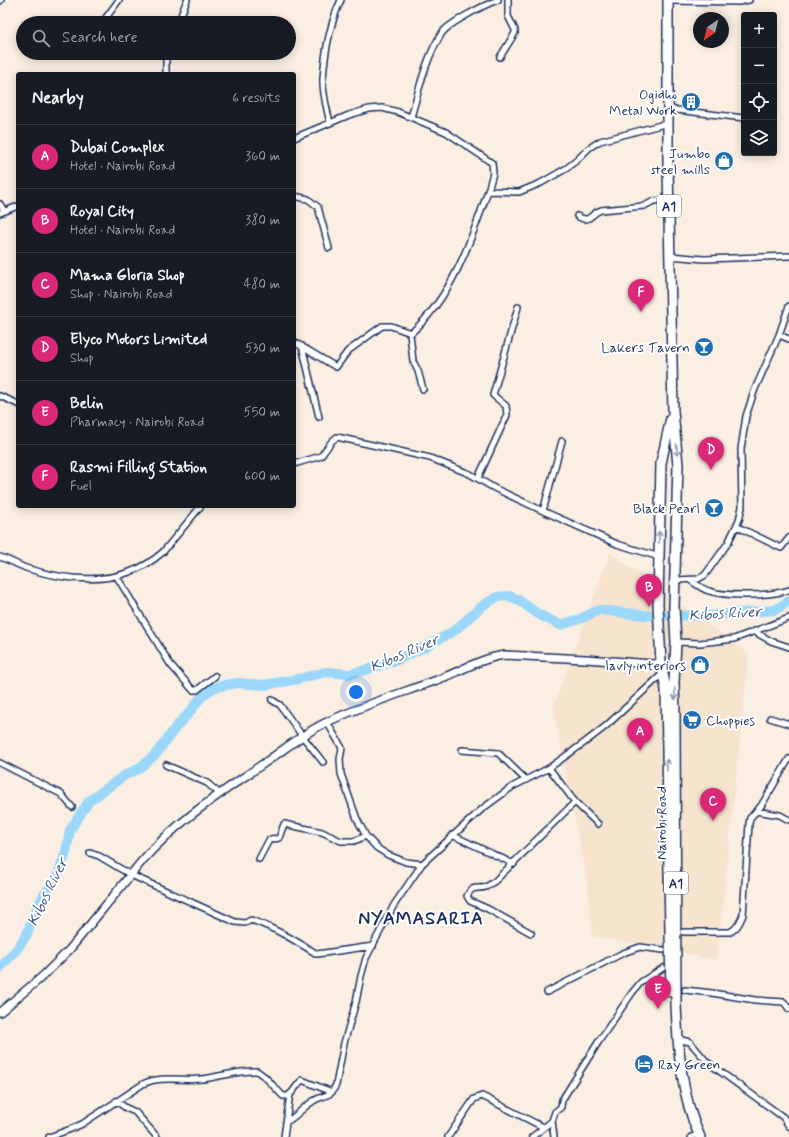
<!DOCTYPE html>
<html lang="en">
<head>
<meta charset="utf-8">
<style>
  :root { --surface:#171b24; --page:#20242c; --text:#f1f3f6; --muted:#9ea1a6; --line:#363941; --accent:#db2777 }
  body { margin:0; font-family:Mynerve,sans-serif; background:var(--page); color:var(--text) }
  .controls { position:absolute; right:12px; top:12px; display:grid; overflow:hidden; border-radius:4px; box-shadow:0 2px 10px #0003 }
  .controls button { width:36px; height:36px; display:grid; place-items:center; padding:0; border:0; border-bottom:1px solid var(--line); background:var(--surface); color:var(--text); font:20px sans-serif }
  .compass { position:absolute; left:693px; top:12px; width:36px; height:36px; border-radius:50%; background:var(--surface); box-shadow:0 2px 10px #0003; rotate:215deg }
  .you { position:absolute; left:356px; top:692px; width:14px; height:14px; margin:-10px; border:3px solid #fff; border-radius:50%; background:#1a73e8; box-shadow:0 0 0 6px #1a73e833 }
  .badge { display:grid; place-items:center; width:26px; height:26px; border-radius:50%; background:var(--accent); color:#fff; font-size:13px; font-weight:700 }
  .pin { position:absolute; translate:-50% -33px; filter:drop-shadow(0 1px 2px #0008) }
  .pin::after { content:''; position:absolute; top:21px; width:14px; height:12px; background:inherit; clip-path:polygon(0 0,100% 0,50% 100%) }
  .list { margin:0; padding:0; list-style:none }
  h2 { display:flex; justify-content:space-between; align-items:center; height:52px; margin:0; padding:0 16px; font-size:17px }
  h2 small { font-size:13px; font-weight:400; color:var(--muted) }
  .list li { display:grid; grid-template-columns:26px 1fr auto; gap:12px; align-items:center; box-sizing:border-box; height:64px; padding:0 16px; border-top:1px solid var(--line) }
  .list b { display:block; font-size:15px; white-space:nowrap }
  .list p { margin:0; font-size:13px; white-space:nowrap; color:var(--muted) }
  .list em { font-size:13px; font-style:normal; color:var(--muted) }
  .icon { flex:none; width:22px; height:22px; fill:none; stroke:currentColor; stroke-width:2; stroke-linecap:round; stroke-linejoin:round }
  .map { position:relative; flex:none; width:789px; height:1137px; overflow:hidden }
  .search { position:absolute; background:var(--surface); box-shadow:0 2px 10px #0003; left:16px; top:16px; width:280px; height:44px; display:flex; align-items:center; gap:10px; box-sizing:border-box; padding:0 14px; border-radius:22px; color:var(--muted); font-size:15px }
  .panel { position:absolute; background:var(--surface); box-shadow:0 2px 10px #0003; left:16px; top:72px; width:280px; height:436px; border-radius:4px }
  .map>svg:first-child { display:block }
</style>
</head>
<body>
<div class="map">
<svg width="789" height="1137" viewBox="0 0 789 1137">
  <rect width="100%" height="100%" fill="#faefe2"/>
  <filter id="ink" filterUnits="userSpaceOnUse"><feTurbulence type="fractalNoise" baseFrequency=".025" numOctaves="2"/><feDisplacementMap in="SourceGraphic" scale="8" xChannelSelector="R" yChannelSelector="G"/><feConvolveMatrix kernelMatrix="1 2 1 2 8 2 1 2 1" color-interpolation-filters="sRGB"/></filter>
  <g filter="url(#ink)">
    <!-- built -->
    <path fill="#f6e4ce" d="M610 553 749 654 717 960 592 936 588 887 553 707Z"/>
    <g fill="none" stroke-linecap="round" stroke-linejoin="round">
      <!-- river -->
      <path stroke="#9ad7fb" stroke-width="10" d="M0 968 17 949 27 934 34 914 44 895 58 875 66 852 70 830 89 801 125 775 138 769 155 755 176 727 189 713 202 696 215 687 237 683 265 685 298 679 326 672 350 674 369 669 397 660 427 646 454 631 482 606 497 597 509 596 517 599 538 614 560 625 580 619 599 610 643 615 707 616 775 610 789 601"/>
      <defs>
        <path id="minor" d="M0 1 1 0
          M668 1 739 2 749 0
          M102 23 119 0
          M178 23 187 0
          M166 53V74
          M500 57 515 33V30L508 16V0
          M668 109 744 118
          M411 117C419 90 426 57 442 33 449 23 486 4 498 0
          M330 123C327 108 322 93 323 78 325 52 330 23 341 0
          M294 138 349 115 369 109 382 108 398 112 446 132 492 163 493 173 488 191
          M294 196 308 199 318 207 329 248
          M0 204 4 211
          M0 213 18 206
          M577 216C591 224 589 214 601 210L644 206 654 201 669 200
          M670 256 704 259 789 256
          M779 335 789 339
          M294 342 336 367 348 351 382 326H391L408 332H412
          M302 346 319 417
          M423 389 418 371 413 361 410 334C451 299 471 241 488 191L519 192 541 183 567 168 577 160 589 148 600 141 668 123
          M0 396 18 404
          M294 464 321 456 332 441 337 437 430 458 470 474 494 488 543 511 617 544 653 555 659 558
          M478 478 507 415 506 406 493 395 518 307
          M543 511 562 441
          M736 526 781 548 789 538
          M0 557C10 560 19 566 29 569 75 583 125 586 163 552L201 506
          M117 577 170 664 193 690H197L215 676
          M675 580 698 579 705 575 728 543 739 520 742 507 741 449 746 416 755 389 779 335 789 306
          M690 580C696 584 702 589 709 591 727 597 771 596 789 590
          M755 632 771 641 789 647
          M676 642 700 643 734 639 789 618
          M272 700 280 705 303 737 323 762
          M770 718 789 724
          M327 722 342 748 340 759 341 774 357 819 366 836 377 848 388 855 406 862 422 864
          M462 750 498 753 526 780
          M0 763 61 794 72 807
          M166 765 207 783 220 794
          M549 768 575 802 598 824
          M756 811 780 815 789 820
          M452 835 514 864
          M90 853 99 856 131 875 235 922 245 923 251 920C275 928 296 941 317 954L373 946
          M259 859 269 840C272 837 276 840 279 838L284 824 322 832 341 841H354L366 836
          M683 932H730C737 929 740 922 743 915L749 824 750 818 761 806 789 759
          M531 933 488 909 470 901 467 896C473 884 477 890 486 887 489 885 492 883 495 881L575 802
          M685 990 712 993 755 1000 784 1002 789 1009
          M547 992 623 953 640 947 663 950
          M677 1039 690 1042 707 1062 783 1117 789 1126
          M116 1101 126 1108 135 1112 157 1137
          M286 1122C296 1117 302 1108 312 1102 318 1097 326 1097 332 1092
          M49 1137 71 1129 82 1124 143 1084C160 1075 183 1081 202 1079 220 1077 239 1070 257 1071L265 1077 283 1096H288C294 1092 296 1085 302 1080L332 1092 336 1085 344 1043 356 1002 361 976 366 958 394 905 422 864 482 809 512 787 549 768 584 743 606 726 659 677
          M284 1137 290 1094
          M448 1137 474 1099 482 1096 543 1127
          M532 1137 552 1121
          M554 1137 552 1121 555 1112 561 1107 562 1100 599 1041 632 993 641 982 663 968
          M691 1137 694 1136"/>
        <path id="secondary" d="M0 1012 43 976 70 949 142 861C176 822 218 795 260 766 281 752 301 735 323 724 360 706 399 694 437 680 459 672 481 658 505 655L586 659 652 664 661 663"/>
        <path id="trunk" d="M668 0V168L673 411 678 465 674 607 676 642 674 682 675 715 676 1005C678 1049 681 1096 700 1137
          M671 992 666 689 661 663 658 604 661 463 671 418"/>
      </defs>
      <!-- minor casing -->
      <use href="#minor" stroke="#1b2f5e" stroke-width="8"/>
      <!-- secondary casing -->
      <use href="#secondary" stroke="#1b2f5e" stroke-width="10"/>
      <!-- trunk casing -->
      <use href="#trunk" stroke="#1b2f5e" stroke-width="12"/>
      <!-- minor -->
      <use href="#minor" stroke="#fff" stroke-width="5"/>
      <!-- secondary -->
      <use href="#secondary" stroke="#fff" stroke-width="7"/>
      <!-- trunk -->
      <use href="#trunk" stroke="#fff" stroke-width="9"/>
    </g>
    <!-- one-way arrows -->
    <defs><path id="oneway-shaft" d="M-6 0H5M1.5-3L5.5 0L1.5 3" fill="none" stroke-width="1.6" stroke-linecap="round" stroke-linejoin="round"/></defs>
    <g stroke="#8d97ae">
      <use href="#oneway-shaft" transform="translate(677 450) rotate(84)"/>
      <use href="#oneway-shaft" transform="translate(659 537) rotate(-89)"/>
      <use href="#oneway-shaft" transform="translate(675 694) rotate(87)"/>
      <use href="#oneway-shaft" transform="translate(667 765) rotate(-91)"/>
    </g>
  </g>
  <!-- icons -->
  <defs>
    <symbol id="building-disc" viewBox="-11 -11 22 22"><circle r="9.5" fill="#1f6fb2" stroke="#fff"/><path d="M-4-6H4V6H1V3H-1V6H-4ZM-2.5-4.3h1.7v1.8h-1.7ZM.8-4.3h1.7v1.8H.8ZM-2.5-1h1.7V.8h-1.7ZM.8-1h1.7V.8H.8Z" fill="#fff"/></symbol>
    <symbol id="shop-disc" viewBox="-11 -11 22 22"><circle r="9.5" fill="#1f6fb2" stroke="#fff"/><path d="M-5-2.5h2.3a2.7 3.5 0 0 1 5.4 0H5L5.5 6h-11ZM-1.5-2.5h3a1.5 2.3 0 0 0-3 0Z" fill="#fff"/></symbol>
    <symbol id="bar-disc" viewBox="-11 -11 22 22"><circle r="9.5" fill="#1f6fb2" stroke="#fff"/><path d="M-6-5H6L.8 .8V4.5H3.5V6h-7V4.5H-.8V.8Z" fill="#fff"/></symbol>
    <symbol id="supermarket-disc" viewBox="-11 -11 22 22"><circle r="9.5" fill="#1f6fb2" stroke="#fff"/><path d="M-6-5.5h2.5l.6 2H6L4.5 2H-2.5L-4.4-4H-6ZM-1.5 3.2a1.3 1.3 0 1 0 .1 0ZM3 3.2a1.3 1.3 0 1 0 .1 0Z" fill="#fff"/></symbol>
    <symbol id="hotel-disc" viewBox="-11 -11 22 22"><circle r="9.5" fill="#1f6fb2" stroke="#fff"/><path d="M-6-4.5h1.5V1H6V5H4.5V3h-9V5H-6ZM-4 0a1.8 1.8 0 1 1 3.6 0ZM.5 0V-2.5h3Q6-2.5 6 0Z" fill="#fff"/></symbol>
  </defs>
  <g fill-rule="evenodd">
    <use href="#building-disc" x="680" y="91" width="22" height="22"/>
    <use href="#shop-disc" x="713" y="150" width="22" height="22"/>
    <use href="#bar-disc" x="693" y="336" width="22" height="22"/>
    <use href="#bar-disc" x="703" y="497" width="22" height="22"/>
    <use href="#shop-disc" x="689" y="654" width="22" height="22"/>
    <use href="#supermarket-disc" x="681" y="709" width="22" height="22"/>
    <use href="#hotel-disc" x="633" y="1053" width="22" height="22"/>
  </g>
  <g text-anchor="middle" stroke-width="4" stroke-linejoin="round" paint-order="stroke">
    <!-- shield labels -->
    <g fill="#fff" stroke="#5f6d8e" stroke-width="1">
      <rect x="657" y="195" width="24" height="22" rx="3"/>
      <rect x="664" y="872" width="24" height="22" rx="3"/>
    </g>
    <g font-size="13" font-weight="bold" fill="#1b2f5e">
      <text x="669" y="211">A1</text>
      <text x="676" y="888">A1</text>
    </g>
    <!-- poi labels -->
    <g font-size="14" fill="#1b2f5e" stroke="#fff" text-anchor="end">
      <text x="677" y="99">Ogidho<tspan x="677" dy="16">Metal Work</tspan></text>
      <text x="710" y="158">Jumbo<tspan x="710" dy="16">steel mills</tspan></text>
      <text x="690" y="352">Lakers Tavern</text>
      <text x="700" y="513">Black Pearl</text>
      <text x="686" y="670">lavly interiors</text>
      <text x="706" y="725" text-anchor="start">Choppies</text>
      <text x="658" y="1069" text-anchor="start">Ray Green</text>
    </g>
    <!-- street labels -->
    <g font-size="14" fill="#1b2f5e" stroke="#fff">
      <text transform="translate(661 823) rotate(-90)" y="5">Nairobi Road</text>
    </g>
    <!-- water labels -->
    <g font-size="15" font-style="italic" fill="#3b5985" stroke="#fff">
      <text transform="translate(725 613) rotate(-3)" y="5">Kibos River</text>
      <text transform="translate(404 653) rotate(-23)" y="5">Kibos River</text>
      <text transform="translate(47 892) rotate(-64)" y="5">Kibos River</text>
    </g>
    <!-- district labels -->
    <g font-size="18" font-weight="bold" letter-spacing="1" fill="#1b2f5e" stroke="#fff">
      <text x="421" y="924">NYAMASARIA</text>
    </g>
  </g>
</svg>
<div class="controls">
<button>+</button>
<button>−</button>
<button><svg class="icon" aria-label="locate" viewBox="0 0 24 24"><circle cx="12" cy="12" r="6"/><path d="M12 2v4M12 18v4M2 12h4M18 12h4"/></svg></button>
<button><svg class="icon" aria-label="layers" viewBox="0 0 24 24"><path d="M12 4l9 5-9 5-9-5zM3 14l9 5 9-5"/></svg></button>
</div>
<svg class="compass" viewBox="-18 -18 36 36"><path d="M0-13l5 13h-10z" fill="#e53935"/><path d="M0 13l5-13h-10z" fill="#9ea1a6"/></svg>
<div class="you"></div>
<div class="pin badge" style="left:640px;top:751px">A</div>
<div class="pin badge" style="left:649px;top:607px">B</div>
<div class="pin badge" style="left:713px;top:821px">C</div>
<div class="pin badge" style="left:711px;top:470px">D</div>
<div class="pin badge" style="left:658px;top:1009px">E</div>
<div class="pin badge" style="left:641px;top:312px">F</div>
<div class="search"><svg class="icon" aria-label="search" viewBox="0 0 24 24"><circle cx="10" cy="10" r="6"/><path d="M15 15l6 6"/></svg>Search here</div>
<section class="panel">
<h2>Nearby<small>6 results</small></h2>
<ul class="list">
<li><span class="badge">A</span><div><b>Dubai Complex</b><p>Hotel · Nairobi Road</p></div><em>360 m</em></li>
<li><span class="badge">B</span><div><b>Royal City</b><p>Hotel · Nairobi Road</p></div><em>380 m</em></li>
<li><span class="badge">C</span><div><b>Mama Gloria Shop</b><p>Shop · Nairobi Road</p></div><em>480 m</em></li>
<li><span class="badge">D</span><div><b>Elyco Motors Limited</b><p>Shop</p></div><em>530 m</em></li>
<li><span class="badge">E</span><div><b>Belin</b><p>Pharmacy · Nairobi Road</p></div><em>550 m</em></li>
<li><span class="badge">F</span><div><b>Rasmi Filling Station</b><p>Fuel</p></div><em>600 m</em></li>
</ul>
</section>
</div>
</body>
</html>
